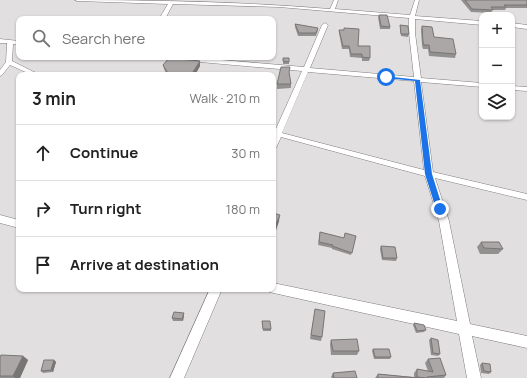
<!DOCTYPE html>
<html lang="en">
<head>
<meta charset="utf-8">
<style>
  :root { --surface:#fff; --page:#f2f2f2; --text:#222; --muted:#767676; --line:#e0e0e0 }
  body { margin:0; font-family:Manrope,sans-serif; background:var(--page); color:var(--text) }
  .controls { position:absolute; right:12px; top:12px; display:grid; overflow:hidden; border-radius:8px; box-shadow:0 1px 3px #0004 }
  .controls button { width:36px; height:36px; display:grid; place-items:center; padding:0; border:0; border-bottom:1px solid var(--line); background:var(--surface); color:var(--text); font:20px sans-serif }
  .stop { position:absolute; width:12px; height:12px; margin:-9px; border:3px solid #1a73e8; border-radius:50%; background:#fff }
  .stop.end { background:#1a73e8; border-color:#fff; box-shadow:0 1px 4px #0008 }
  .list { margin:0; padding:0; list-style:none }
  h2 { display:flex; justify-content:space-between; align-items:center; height:52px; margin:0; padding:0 16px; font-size:17px }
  h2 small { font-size:13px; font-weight:400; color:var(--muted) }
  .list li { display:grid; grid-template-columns:26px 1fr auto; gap:12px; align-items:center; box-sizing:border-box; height:56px; padding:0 16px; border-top:1px solid var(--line) }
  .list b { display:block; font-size:15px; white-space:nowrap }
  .list em { font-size:13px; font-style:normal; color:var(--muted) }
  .icon { flex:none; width:22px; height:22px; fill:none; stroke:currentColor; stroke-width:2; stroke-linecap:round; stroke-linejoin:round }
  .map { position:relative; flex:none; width:527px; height:378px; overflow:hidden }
  .search { position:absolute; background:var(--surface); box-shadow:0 1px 3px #0004; left:16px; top:16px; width:260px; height:44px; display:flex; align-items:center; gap:10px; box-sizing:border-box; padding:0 14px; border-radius:8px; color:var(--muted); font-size:15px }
  .panel { position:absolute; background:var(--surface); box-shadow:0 1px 3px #0004; left:16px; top:72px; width:260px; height:220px; border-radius:8px }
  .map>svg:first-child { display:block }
</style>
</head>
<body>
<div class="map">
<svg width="527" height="378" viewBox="0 0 527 378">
  <rect width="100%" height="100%" fill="#e2dfe0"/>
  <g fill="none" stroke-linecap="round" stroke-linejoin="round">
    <defs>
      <path id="street" d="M75 0C160 0 245 2 330 9L334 0H338L335 9 410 15 415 0H419L415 16 482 21V25L415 19V33L421 78 482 83V87L421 82 433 172 527 194V200L435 178 449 221 470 324 527 336V348L472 336 481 378H467L459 334 269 292 268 289H273V283L457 321 439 221 425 176 281 137 276 148 273 149V131H275L302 71 166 59 163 57H187L304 67 322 25 325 23 328 25 310 68 414 77 409 33V18L279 7 173 4 165 19H159L168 4 77 1ZM308 72 414 81 424 170 282 133Z
        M512 23 527 25V29L512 27Z
        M0 39 19 41V45L13 44 12 61 40 75H32L10 65 2 75 0 76V70L6 62 7 43H0Z
        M512 86 527 87V91L512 90Z
        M0 215 19 220V228L0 223Z
        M210 289H222L184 378H170Z"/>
    </defs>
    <!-- street casing -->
    <use href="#street" stroke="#7f7c7d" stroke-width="1"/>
    <!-- street -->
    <use href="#street" fill="#fff" fill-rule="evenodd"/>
  </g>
  <!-- wall -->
  <path fill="#939090" d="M461 0H527V8H506L505 10H492L491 13 471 12Z
    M379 15 390 27V29H380L378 17Z
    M295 24 318 30 316 36H298L295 27Z
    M400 25 409 34 408 37 401 36 400 28Z
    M422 26 434 37 456 54 455 58 429 56 428 49H423L422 46 421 30Z
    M339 30H344L370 58 369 61H362V58L350 57 349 49H342L339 33Z
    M289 58V64H283V61Z
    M163 65 200 66 195 75H167L164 69Z
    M289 73 291 84V88L277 89V84Z
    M273 213 279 221 276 230 273 229Z
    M320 232 344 238 356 236 351 255 332 249V248L318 245Z
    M481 242 503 249 498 254H480L477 247Z
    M381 246 397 258 396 261 382 260 380 249Z
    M315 309 322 337 321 341 310 339Z
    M184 313V315L183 321H173L172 318Z
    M262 321 271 329V331H263Z
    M414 323 426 330 424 332 416 333 413 325Z
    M431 338 440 354 438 356 431 355 429 340Z
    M331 340 359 351 357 355H331L330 344Z
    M373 349 391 357 390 359H374L372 351Z
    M23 356 28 360 20 378H0V357Z
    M428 359 446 375 444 378H375L378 374 414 377V373L417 369 428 371 425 363Z
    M54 360 56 362 53 372 43 373 41 371Z
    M482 363 491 372 489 374 481 373 480 365Z
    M333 373 357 378H332L331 377Z"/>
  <!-- shaded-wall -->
  <path fill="#787575" d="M200 61V66L195 75H191Z
    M280 215 279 221 276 230V224Z
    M184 313V315L183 321 182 319Z
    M23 356 28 360 20 378H15L13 376Z
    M54 360 56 362 53 372 51 370Z"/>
  <!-- building -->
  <path fill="#aba7a7" stroke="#787575" d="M465 0H527V5H504L506 7H491L493 10 472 9Z
    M379 15H387L390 27 381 26Z
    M295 24 318 28 316 33H299Z
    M400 25 408 26 409 34H401Z
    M422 26 432 27 434 37 453 39 456 54 430 52 429 45H424L423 42Z
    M344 28 359 29 358 46H370V58L362 57V54H351L349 46H343L339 30H344Z
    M169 58 200 61 191 75H169L163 65Z
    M283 58H289V62L283 61Z
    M281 67H290L289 72 291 84H277Z
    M273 213 280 215 276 224 273 223Z
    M320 232 344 238 345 233 356 236 352 253 332 246 333 245 319 242Z
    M481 242H499L503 249 484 248Z
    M381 246 395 247 397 258H383Z
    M315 309 325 311 322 337 311 335Z
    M174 312 184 313 182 319 172 318Z
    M262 321H270L271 329H263Z
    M414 323 424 325 426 330 417 331Z
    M431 338 438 340 440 354 433 353Z
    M357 339 359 351H333L331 340Z
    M373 349H389L391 357H375Z
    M1 355 23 356 13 376H0V357Z
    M440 358 446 375 427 377V378L417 377V369L433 372 428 359Z
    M44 360H54L51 370 41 371Z
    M482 363 490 364 491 372 484 371Z
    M355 371 357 378H334L333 373Z
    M378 374 418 378H419H378Z"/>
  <!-- route -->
  <path fill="#1a73e8" d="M384 76 420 80 432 174 443 209 442 211 440 212 436 209 425 174 415 81 386 78Z"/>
</svg>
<div class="controls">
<button>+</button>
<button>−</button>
<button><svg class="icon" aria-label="layers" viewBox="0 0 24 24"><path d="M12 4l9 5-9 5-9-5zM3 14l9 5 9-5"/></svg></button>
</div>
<div class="stop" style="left:386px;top:77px"></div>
<div class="stop end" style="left:440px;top:209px"></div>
<div class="search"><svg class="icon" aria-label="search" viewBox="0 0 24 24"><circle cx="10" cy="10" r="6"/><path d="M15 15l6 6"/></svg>Search here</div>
<section class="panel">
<h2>3 min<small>Walk · 210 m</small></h2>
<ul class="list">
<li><svg class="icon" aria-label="ahead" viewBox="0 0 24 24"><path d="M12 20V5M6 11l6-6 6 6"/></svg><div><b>Continue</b></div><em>30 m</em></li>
<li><svg class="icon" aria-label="right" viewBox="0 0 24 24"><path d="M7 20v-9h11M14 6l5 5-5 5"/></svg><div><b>Turn right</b></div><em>180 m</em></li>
<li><svg class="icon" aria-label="arrive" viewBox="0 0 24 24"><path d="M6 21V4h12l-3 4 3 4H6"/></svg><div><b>Arrive at destination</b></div></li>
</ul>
</section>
</div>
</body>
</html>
